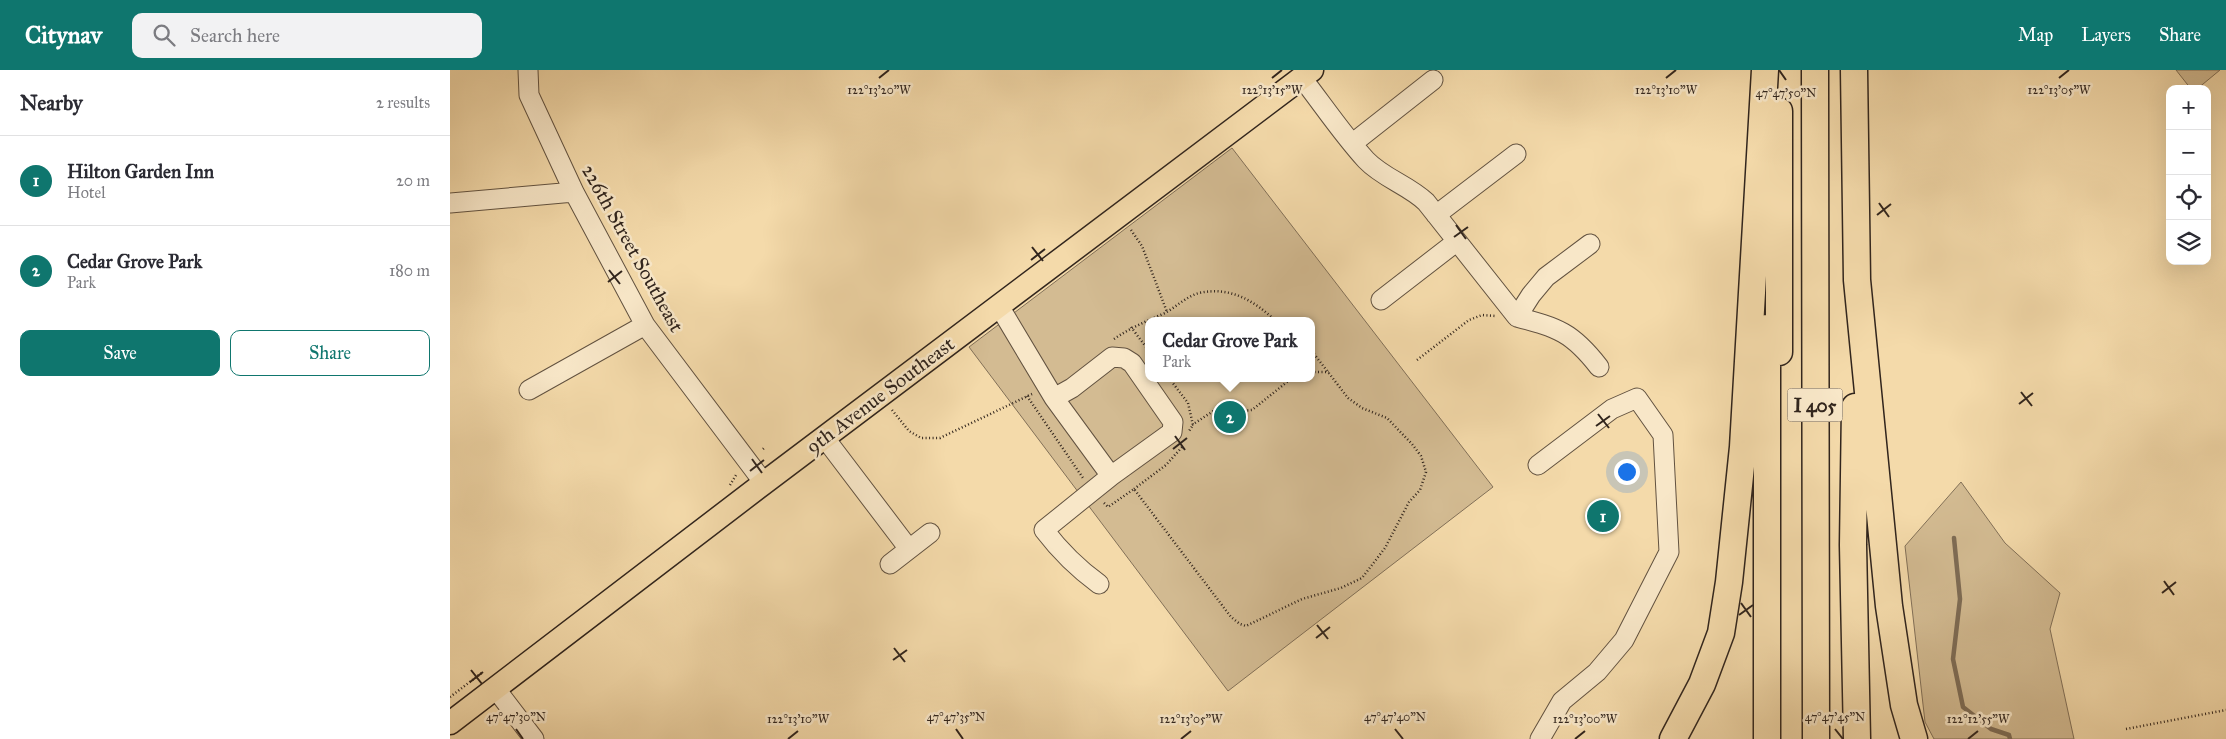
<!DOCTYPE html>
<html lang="en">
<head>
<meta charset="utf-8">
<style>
  :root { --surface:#fff; --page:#f2f2f3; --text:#2b2b33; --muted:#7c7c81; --line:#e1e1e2; --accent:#0f766e }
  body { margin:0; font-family:"IM FELL Great Primer",serif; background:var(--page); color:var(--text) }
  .controls { position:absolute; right:15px; top:15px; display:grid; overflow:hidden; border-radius:10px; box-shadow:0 5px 20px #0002 }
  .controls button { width:45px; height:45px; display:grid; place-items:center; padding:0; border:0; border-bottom:1px solid var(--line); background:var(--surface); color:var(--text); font:25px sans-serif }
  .you { position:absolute; left:1176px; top:401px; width:18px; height:18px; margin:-12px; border:4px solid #fff; border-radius:50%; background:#1a73e8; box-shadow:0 0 0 8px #1a73e833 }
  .badge { display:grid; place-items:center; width:32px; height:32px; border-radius:50%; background:var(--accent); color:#fff; font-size:16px; font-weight:700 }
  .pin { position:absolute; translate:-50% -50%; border:2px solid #fff; box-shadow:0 1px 5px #0006 }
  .popup { position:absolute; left:695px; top:247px; width:170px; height:65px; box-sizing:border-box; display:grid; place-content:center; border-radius:10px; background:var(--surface); filter:drop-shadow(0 1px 4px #0005); font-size:16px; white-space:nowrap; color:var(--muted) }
  .popup b { font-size:19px; color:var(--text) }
  .popup::after { content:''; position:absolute; left:50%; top:100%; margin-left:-10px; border:10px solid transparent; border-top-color:var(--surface) }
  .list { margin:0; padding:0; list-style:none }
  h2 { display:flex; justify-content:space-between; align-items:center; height:65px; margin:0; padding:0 20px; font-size:21px }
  h2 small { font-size:16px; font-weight:400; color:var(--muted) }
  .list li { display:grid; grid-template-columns:32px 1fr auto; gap:15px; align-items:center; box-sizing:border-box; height:90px; padding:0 20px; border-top:1px solid var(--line) }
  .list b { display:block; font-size:19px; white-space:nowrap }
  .list p { margin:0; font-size:16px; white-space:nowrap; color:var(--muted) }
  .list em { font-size:16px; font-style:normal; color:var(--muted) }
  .actions { display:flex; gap:10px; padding:15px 20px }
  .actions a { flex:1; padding:11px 0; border:1px solid var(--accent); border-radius:10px; text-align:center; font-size:18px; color:var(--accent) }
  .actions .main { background:var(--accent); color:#fff }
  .icon { flex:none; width:28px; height:28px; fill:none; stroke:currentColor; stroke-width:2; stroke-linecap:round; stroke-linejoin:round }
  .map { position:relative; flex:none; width:1776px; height:669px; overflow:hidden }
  header { display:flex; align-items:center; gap:30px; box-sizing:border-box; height:70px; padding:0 25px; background:var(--accent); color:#fff }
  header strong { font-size:24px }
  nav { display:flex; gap:28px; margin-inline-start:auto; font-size:18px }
  .search { width:350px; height:45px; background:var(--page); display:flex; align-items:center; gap:12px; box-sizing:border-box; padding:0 18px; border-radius:10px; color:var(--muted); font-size:19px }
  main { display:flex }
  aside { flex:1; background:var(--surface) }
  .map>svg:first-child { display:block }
</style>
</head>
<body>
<header>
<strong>Citynav</strong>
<div class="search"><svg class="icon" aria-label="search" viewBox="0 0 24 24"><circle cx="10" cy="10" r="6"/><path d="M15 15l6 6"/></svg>Search here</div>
<nav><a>Map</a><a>Layers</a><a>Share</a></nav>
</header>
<main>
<aside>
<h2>Nearby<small>2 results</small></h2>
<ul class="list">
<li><span class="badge">1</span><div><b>Hilton Garden Inn</b><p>Hotel</p></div><em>20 m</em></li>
<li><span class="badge">2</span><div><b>Cedar Grove Park</b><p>Park</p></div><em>180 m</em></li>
</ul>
<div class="actions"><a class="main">Save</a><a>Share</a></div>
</aside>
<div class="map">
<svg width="1776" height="669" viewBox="0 0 1776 669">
  <rect width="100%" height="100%" fill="#f4daaa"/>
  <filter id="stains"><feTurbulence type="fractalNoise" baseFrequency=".004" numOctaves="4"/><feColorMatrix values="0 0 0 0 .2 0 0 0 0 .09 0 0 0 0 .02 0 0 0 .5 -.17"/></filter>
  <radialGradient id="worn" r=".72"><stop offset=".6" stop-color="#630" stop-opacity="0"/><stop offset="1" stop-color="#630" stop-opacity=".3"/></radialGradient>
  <!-- green -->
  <path fill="#d3bb92" stroke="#827058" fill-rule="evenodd" d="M1726 0H1770L1747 19H1741Z
    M782 78 1043 417 778 621 519 277ZM699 251H861V308H699Z
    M1511 412 1555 473 1610 523 1600 559 1624 669H1484L1475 652 1455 476Z"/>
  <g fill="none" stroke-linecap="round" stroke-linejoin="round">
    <!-- stream -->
    <path stroke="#7e6c55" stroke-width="4.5" d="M1504 468 1510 529 1503 589 1513 637 1541 659 1559 665 1560 669"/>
    <defs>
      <path id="minor" d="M78 0 79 25 124 122 195 255 314 413
        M852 8C873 35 893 65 916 90 933 108 958 115 976 132L1067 247
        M903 73 983 10
        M0 133 124 122
        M986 145 1066 84
        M931 230 1006 172
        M549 236 604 328 661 406
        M1067 247 1081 225 1096 207 1140 174
        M1067 247C1108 258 1122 262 1149 297
        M79 320 195 255
        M604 328 622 318 662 287 674 288 682 293 723 352 722 362 661 406 594 460C610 481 627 498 649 514
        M374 367 459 479
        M1088 395 1162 339 1187 328 1213 365 1219 482 1174 570 1147 602 1112 631 1090 669
        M440 494 480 463
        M45 618 84 669"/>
      <path id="major" d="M0 653 314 413 862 0"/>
      <path id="highway" d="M1365 0 1366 669
        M1404 0 1407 210 1439 536 1454 635 1464 669
        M1329 41V282
        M1317 258V669
        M1405 337 1403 475 1407 669
        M1223 669 1252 614 1271 563 1279 512 1293 377 1315 0"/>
    </defs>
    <!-- minor casing -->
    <use href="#minor" stroke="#625240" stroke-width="21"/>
    <!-- major casing -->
    <use href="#major" stroke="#31251d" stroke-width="25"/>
    <!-- highway casing -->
    <use href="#highway" stroke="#31251d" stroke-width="29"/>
    <!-- path -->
    <path stroke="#31251d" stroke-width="2.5" stroke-dasharray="1 2.5" stroke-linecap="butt" d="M681 160 692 176 717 242
      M681 257 699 281
      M664 269C680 258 697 251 715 243 726 237 737 226 749 223 781 216 804 231 826 251
      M967 290 1019 250 1032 245 1046 246
      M861 302H879
      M719 308 738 333 743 355 739 361
      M577 326 633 408
      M442 340 459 361 471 368H490L582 324
      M742 355 774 334 791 341 802 340 842 308
      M313 379 315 377
      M280 415 286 405
      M684 419 716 395 733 376
      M654 433 658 437 684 419 781 547 790 554 796 556 852 529 891 518 912 508 935 478 959 432 970 420 976 402 971 386 962 374 937 348 912 338 898 328 861 280
      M0 627 33 602
      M1676 659 1776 640"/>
    <!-- minor -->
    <use href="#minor" stroke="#f8e7c8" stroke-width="19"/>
    <!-- major -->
    <use href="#major" stroke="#f4daaa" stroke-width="22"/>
    <!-- highway -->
    <use href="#highway" stroke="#f4daaa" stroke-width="26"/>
  </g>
  <!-- ticks -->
  <path fill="none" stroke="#31251d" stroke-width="2" d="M1329 0 1336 10M429 8 439 0M822 8 832 0M1216 8 1226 0M1609 8 1619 0M1429 133 1439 147M1427 145 1441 134M1006 155 1016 169M1004 167 1018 157M582 177 593 191M581 190 595 179M159 200 170 214M158 212 172 201M1571 322 1582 336M1569 334 1583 323M1148 344 1159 358M1146 356 1160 346M725 366 735 380M723 379 737 368M302 389 312 403M300 401 314 390M1714 511 1724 525M1712 523 1726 512M1291 533 1301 547M1289 545 1303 535M867 555 878 569M866 568 880 557M444 578 455 592M443 590 457 580M21 600 32 614M20 612 33 602M66 659 73 669M506 659 513 669M945 659 953 669M1385 659 1393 669M338 669 348 661M731 669 741 661M1125 669 1135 661M1518 669 1528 661"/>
  <g text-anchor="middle" stroke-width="5" stroke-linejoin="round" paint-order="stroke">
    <!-- shield labels -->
    <rect fill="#f8e7c8" stroke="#6d5f50" stroke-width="1" x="1337.5" y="318.5" width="55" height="33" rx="4"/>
    <g font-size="19" font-weight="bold" fill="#31251d">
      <text x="1365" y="342">I 405</text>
    </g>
    <!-- street labels -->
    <g font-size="20" fill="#31251d" stroke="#f8e7c8">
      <text transform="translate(183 178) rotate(61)" y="7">226th Street Southeast</text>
      <text transform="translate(430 325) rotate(-37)" y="7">9th Avenue Southeast</text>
    </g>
  </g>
  <g font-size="12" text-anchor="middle" fill="#31251d" stroke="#f8e7c8" stroke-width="5" stroke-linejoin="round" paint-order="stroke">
    <text x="429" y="24">122°13'20"W</text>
    <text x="822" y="24">122°13'15"W</text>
    <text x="1216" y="24">122°13'10"W</text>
    <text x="1609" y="24">122°13'05"W</text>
    <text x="1336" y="27">47°47'50"N</text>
    <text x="66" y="651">47°47'30"N</text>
    <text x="506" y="651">47°47'35"N</text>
    <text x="945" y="651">47°47'40"N</text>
    <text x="1385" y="651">47°47'45"N</text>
    <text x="348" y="653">122°13'10"W</text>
    <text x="741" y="653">122°13'05"W</text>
    <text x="1135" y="653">122°13'00"W</text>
    <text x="1528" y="653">122°12'55"W</text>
  </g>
  <rect width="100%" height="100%" filter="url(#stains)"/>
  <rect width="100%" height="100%" fill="url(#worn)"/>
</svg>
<div class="controls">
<button>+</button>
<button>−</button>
<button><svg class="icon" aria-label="locate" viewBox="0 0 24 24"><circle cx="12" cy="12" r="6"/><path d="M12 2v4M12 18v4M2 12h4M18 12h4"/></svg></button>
<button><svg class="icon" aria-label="layers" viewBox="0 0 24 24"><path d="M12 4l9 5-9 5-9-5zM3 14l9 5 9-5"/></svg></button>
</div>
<div class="you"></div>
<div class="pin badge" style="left:1153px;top:446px">1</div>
<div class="pin badge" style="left:780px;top:347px">2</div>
<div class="popup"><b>Cedar Grove Park</b>Park</div>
</div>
</main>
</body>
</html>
